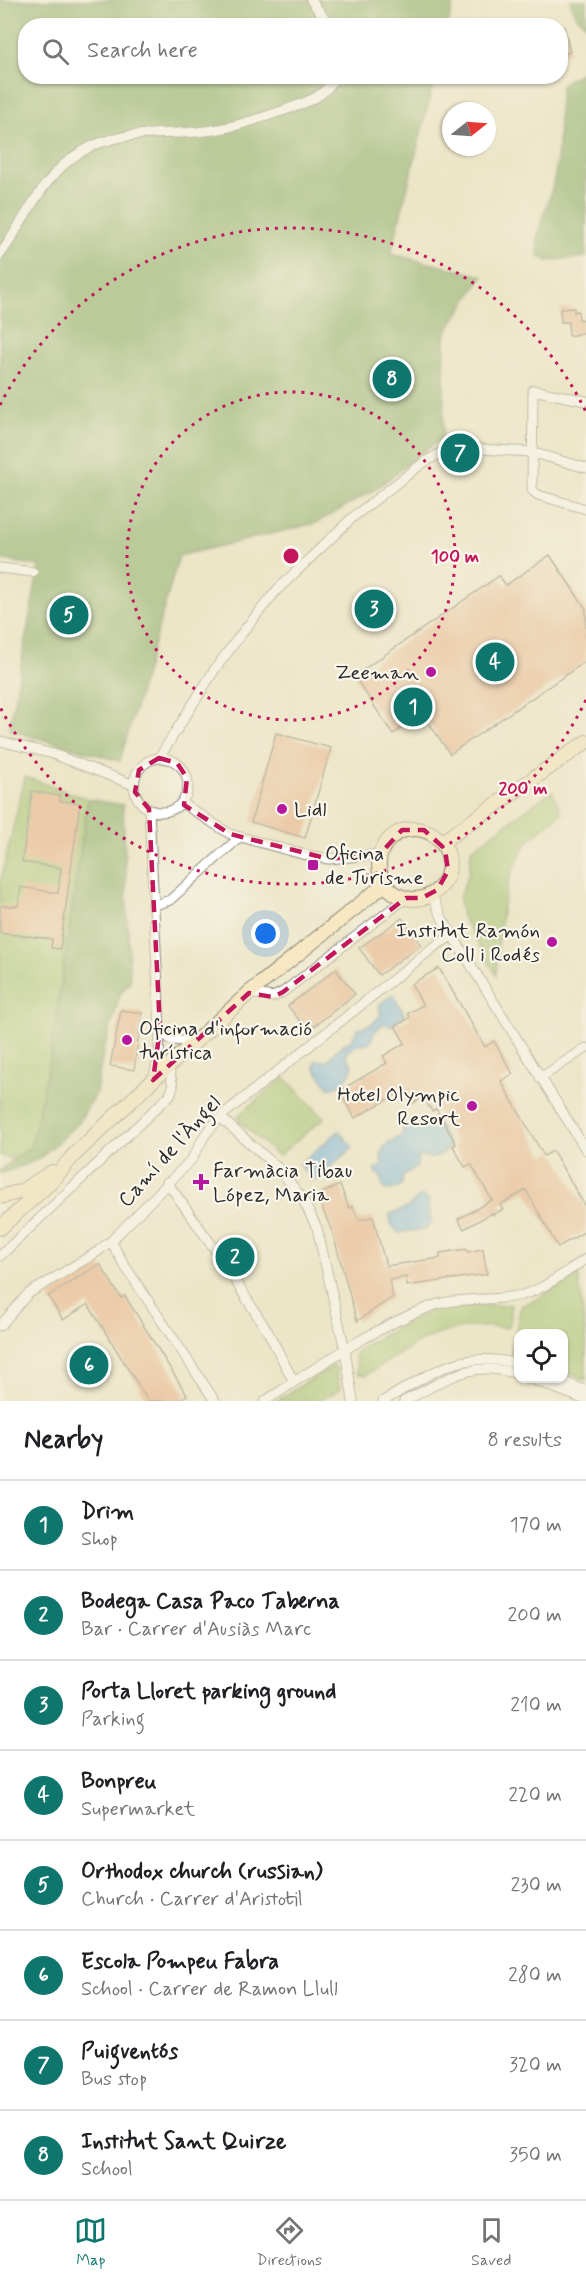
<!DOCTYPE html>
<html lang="en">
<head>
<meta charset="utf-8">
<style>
  :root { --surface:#fff; --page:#f6f6f6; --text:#202124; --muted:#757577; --line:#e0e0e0; --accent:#0f766e }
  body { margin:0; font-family:Mynerve,sans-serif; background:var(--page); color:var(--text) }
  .controls { position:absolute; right:18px; bottom:18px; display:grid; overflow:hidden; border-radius:12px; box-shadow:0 2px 4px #0004 }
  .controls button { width:54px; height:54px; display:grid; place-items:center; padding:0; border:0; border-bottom:2px solid var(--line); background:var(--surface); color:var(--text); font:30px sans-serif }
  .compass { position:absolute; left:442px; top:102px; width:54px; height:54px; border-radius:50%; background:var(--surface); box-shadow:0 2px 4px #0004; rotate:73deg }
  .you { position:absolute; left:266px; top:934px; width:21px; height:21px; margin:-15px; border:4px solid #fff; border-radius:50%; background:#1a73e8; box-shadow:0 0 0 9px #1a73e833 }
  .badge { display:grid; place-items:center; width:39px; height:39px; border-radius:50%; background:var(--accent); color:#fff; font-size:20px; font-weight:700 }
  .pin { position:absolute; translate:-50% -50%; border:3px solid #fff; box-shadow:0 2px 6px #0006 }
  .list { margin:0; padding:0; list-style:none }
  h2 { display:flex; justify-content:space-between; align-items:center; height:78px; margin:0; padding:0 24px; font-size:26px }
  h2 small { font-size:20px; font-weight:400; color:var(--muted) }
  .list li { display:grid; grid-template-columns:39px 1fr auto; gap:18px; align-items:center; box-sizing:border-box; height:90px; padding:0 24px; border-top:2px solid var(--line) }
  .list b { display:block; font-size:22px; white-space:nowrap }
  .list p { margin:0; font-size:20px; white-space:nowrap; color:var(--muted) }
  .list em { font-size:20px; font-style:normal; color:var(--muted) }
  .icon { flex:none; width:33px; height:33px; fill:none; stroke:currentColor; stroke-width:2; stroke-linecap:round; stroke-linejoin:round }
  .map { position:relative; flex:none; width:586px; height:1401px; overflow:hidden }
  .search { position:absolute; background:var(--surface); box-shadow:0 2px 4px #0004; left:18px; right:18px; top:18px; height:66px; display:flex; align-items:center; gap:15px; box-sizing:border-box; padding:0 21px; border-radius:24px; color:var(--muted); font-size:22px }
  .sheet { height:798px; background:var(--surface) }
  nav { display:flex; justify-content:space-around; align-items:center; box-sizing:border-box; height:84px; border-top:2px solid var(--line); background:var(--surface); font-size:16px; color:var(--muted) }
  nav a { display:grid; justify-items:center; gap:3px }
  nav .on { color:var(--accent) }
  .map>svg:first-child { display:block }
</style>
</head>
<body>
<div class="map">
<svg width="586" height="1401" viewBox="0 0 586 1401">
  <rect width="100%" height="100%" fill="#fbf7ec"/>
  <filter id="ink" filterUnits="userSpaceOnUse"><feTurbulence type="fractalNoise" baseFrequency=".0167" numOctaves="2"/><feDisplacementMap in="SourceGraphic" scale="12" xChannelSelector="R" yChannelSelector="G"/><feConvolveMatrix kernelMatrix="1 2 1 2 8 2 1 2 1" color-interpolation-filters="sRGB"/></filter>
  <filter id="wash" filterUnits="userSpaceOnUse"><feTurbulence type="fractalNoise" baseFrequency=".008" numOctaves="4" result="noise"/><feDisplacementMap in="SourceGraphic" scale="24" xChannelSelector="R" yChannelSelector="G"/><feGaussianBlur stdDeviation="1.35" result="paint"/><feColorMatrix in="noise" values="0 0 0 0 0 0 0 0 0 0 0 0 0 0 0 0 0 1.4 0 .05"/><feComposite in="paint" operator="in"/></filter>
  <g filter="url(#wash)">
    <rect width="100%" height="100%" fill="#ece6c9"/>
    <!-- green -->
    <path fill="#9cc26c" stroke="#64764c" stroke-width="1.5" d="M25 777 88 799 50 1059 31 1147 14 1160 0 1155V883Z
      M552 791 562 813C550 824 532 835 524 848 500 886 499 933 496 975L462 916 459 898 469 873 471 850Z
      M284 1077 324 1118 278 1156 239 1121 238 1116Z
      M578 1274 586 1339V1380L564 1372V1334H518V1356L511 1353 521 1306 539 1298Z
      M511 1305V1318L507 1328C488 1325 460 1327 441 1333 415 1341 390 1361 366 1375L358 1374 355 1353 363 1346 429 1311 454 1306Z
      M334 1365 340 1389 320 1401H276Z"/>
    <!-- forest -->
    <path fill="#7da860" stroke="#546a46" stroke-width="1.5" d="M0 0H454L448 25 26 26V76L435 77 391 254 483 276 445 334 443 437 374 490 316 523 179 556 120 761 9 730 39 566 0 559Z
      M570 0H586V25L576 16Z
      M586 70V257L547 261 539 255C533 232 547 210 552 188 561 154 557 120 561 86L564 82Z
      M88 799 123 805 130 980 120 995 104 1049 96 1093 79 1122 39 1159 0 1174V1170L31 1146 50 1059Z"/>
    <!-- water -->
    <path fill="#6db1e3" stroke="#4c6e87" stroke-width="1.5" d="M393 994 405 1015 390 1027 384 1023 374 1032 372 1040 369 1043 357 1045 345 1054 353 1066C349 1077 341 1088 329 1087L315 1069V1061L318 1060 327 1062C332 1054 342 1043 352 1040L357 1029 372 1024 381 1015 379 1005Z
      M413 1122 421 1126 433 1122 438 1123 449 1144 448 1150 432 1159 425 1156 418 1157 417 1167 402 1177V1184C396 1190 391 1191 384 1189L380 1175 375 1172V1169L382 1166C379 1149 385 1142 401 1137L404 1126Z
      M339 1131 353 1148 313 1181 299 1164Z
      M423 1196 429 1200 428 1208 430 1211 429 1213 432 1218 431 1224 425 1229 398 1233 391 1224 390 1214 409 1207 419 1197Z"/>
    <g id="blocks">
      <!-- building -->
      <path fill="#e9a980" d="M564 27 570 52 561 55V28Z
        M574 308V312L578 311 579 320 586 319V332L569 336 568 322H561L560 309Z
        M550 555 586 609V661L450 754 423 714 393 734 354 676 499 576 506 585Z
        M276 733 331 748 305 838 251 822Z
        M32 791 60 796V801L80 803 60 949 51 948 52 939 0 933V906H18L21 887 58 893 61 868 22 862Z
        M402 918 421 945 379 975 359 948Z
        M439 968 485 1047 494 1041 513 1074 501 1081 544 1156 553 1151 586 1208V1231L558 1247 526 1190 500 1205 503 1209 493 1215 492 1213 464 1229 458 1219 492 1200 471 1164 465 1167 453 1146 456 1144 436 1109 432 1111 423 1097 412 1104 404 1090 355 1118 339 1091 387 1063 383 1056 405 1043 395 1026 410 1018 408 1013 423 1005 411 984Z
        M336 969 355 994 308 1031 288 1006Z
        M121 1010 142 1013 134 1070 110 1066Z
        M340 1185 349 1208 352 1206 359 1220 373 1217 386 1266 440 1258V1253L467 1249 468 1252 483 1249 487 1274 407 1286 406 1277 389 1280 393 1297 357 1321 333 1234 317 1195Z
        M100 1264 121 1298 125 1296 187 1395 178 1401H148L88 1304 63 1320 48 1296Z"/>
    </g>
  </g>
  <g filter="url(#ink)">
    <use href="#blocks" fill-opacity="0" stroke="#8c887a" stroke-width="1.5"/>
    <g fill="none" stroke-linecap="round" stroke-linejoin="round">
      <defs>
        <path id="street" d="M311 0 330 26
          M0 255C25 220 43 174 81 152 117 130 156 135 196 132 228 130 258 119 288 109 307 102 327 96 335 76
          M586 401 533 390 532 490 538 495 586 509
          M0 568 33 572
          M0 741 53 754 134 785
          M159 758 215 669 245 629 277 590 353 517 423 463 446 450 465 448 531 452 586 468
          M134 785a27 27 0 1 1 54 0a27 27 0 1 1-54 0Z
          M182 803 230 834 302 854 329 859 380 854
          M149 809 160 1029 159 1056 153 1079
          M431 894 444 922 586 1150
          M152 906 170 900 240 837
          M249 993 273 997 283 992 406 898
          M160 1029 171 1040 195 1042
          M540 1078 586 1048
          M220 1117 279 1169 302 1198 317 1228 345 1350 353 1401
          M167 1182 218 1254 268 1332 294 1382
          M111 1241 123 1263 215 1401
          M0 1256 170 1095 173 1086 168 1066
          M0 1326 28 1294 97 1252 111 1241 192 1159 205 1135 220 1117 434 947 453 935
          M529 1378 586 1400
          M554 1378 586 1391
          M265 1401C318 1367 372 1328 432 1306 461 1296 492 1302 522 1295 545 1289 567 1271 586 1259
          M383 1401C433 1373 458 1349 518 1364
          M404 1401C447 1380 468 1359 518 1374"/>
        <path id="secondary" d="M379 864a35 35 0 1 1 70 0a35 35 0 1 1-70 0Z
          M442 842 586 742
          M0 1197 22 1191 52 1172
          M0 1228 53 1180 73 1156 153 1080 249 993 385 884"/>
      </defs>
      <!-- street casing -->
      <use href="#street" stroke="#8c887a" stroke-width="11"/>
      <!-- secondary casing -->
      <use href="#secondary" stroke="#8c887a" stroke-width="16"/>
      <!-- street -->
      <use href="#street" stroke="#fff" stroke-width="9"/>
      <!-- secondary -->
      <use href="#secondary" stroke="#f7e8c3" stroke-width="14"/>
    </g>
  </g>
  <!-- marked area -->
  <path d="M0 0H586V1401H0ZM159 758 177 763 187 778 184 805 230 834 329 859 380 854 402 830H424L445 849 448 871 437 890 422 898H406L283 992 273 997 249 993 153 1080 160 1029 149 809 135 792 139 770Z" fill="#ece6c9" fill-opacity=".55" fill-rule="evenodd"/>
  <path fill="none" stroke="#c2185b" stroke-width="4.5" stroke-dasharray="12 8" stroke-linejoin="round" d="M159 758 177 763 187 778 184 805 230 834 329 859 380 854 402 830H424L445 849 448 871 437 890 422 898H406L283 992 273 997 249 993 153 1080 160 1029 149 809 135 792 139 770Z"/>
  <!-- distance rings -->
  <g fill="none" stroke="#c2185b" stroke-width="3" stroke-dasharray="3 6">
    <circle cx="291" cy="556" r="164"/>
    <path d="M586 700A328 328 0 0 1 0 707M0 405A328 328 0 0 1 586 412"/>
  </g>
  <!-- markers -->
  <g fill="#b5179e" stroke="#fbf7ec" stroke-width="2">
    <circle cx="431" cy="672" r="6"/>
    <circle cx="282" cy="809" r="6"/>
    <rect x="307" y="859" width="12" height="12" rx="3"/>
    <circle cx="552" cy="942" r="6"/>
    <circle cx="127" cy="1040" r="6"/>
    <circle cx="472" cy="1106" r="6"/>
    <path d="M198 1173h6v6h6v6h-6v6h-6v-6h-6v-6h6z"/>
  </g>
  <g text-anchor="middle" stroke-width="4.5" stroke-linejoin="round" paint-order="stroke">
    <!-- poi labels -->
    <g font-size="21" fill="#2b2b2b" stroke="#fbf7ec" text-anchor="start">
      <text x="419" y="679" text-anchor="end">Zeeman</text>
      <text x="294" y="816">Lidl</text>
      <text x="325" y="860">Oficina<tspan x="325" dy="24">de Turisme</tspan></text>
      <text x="540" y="937" text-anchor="end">Institut Ramón<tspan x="540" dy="24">Coll i Rodés</tspan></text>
      <text x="139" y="1035">Oficina d'informació<tspan x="139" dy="24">turística</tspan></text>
      <text x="460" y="1101" text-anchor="end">Hotel Olympic<tspan x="460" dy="24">Resort</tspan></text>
      <text x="213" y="1177">Farmàcia Tibau<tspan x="213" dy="24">López, Maria</tspan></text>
    </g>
    <!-- street labels -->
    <g font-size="21" fill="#2b2b2b" stroke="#fbf7ec">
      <text transform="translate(169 1151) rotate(-48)" y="7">Camí de l'Àngel</text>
    </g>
  </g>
  <circle cx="291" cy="556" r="9" fill="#c2185b" stroke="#fbf7ec" stroke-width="3"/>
  <g font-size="18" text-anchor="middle" font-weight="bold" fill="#c2185b" stroke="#fbf7ec" stroke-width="4.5" stroke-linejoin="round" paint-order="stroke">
    <text x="455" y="562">100 m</text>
    <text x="523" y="794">200 m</text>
  </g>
</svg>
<div class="controls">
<button><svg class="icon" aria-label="locate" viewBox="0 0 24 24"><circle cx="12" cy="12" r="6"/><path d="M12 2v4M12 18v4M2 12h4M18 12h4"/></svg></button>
</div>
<svg class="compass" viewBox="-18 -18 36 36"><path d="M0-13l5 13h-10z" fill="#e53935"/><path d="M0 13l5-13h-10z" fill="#757577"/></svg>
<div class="you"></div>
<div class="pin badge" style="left:413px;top:707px">1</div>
<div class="pin badge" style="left:235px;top:1257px">2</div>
<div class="pin badge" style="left:374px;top:609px">3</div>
<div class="pin badge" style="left:495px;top:662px">4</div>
<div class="pin badge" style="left:69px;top:615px">5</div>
<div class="pin badge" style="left:89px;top:1365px">6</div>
<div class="pin badge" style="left:460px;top:453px">7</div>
<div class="pin badge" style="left:392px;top:379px">8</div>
<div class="search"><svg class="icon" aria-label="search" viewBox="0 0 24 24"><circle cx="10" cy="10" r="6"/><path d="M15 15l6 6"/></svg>Search here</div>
</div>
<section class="sheet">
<h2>Nearby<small>8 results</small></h2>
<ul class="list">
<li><span class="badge">1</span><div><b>Drim</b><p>Shop</p></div><em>170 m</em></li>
<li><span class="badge">2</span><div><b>Bodega Casa Paco Taberna</b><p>Bar · Carrer d'Ausiàs Marc</p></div><em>200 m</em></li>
<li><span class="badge">3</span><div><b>Porta Lloret parking ground</b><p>Parking</p></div><em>210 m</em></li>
<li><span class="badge">4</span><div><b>Bonpreu</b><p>Supermarket</p></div><em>220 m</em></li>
<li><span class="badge">5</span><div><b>Orthodox church (russian)</b><p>Church · Carrer d'Aristotil</p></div><em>230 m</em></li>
<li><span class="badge">6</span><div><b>Escola Pompeu Fabra</b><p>School · Carrer de Ramon Llull</p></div><em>280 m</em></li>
<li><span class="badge">7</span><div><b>Puigventós</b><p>Bus stop</p></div><em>320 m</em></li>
<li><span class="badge">8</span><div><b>Institut Sant Quirze</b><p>School</p></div><em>350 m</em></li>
</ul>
</section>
<nav>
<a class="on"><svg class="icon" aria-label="map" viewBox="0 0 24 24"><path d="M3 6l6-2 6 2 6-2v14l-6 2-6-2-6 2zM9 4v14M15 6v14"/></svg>Map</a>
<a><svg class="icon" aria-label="directions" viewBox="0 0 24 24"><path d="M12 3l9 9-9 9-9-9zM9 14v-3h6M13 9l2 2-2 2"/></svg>Directions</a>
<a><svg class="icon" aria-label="saved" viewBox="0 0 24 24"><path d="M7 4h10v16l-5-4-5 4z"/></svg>Saved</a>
</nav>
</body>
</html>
